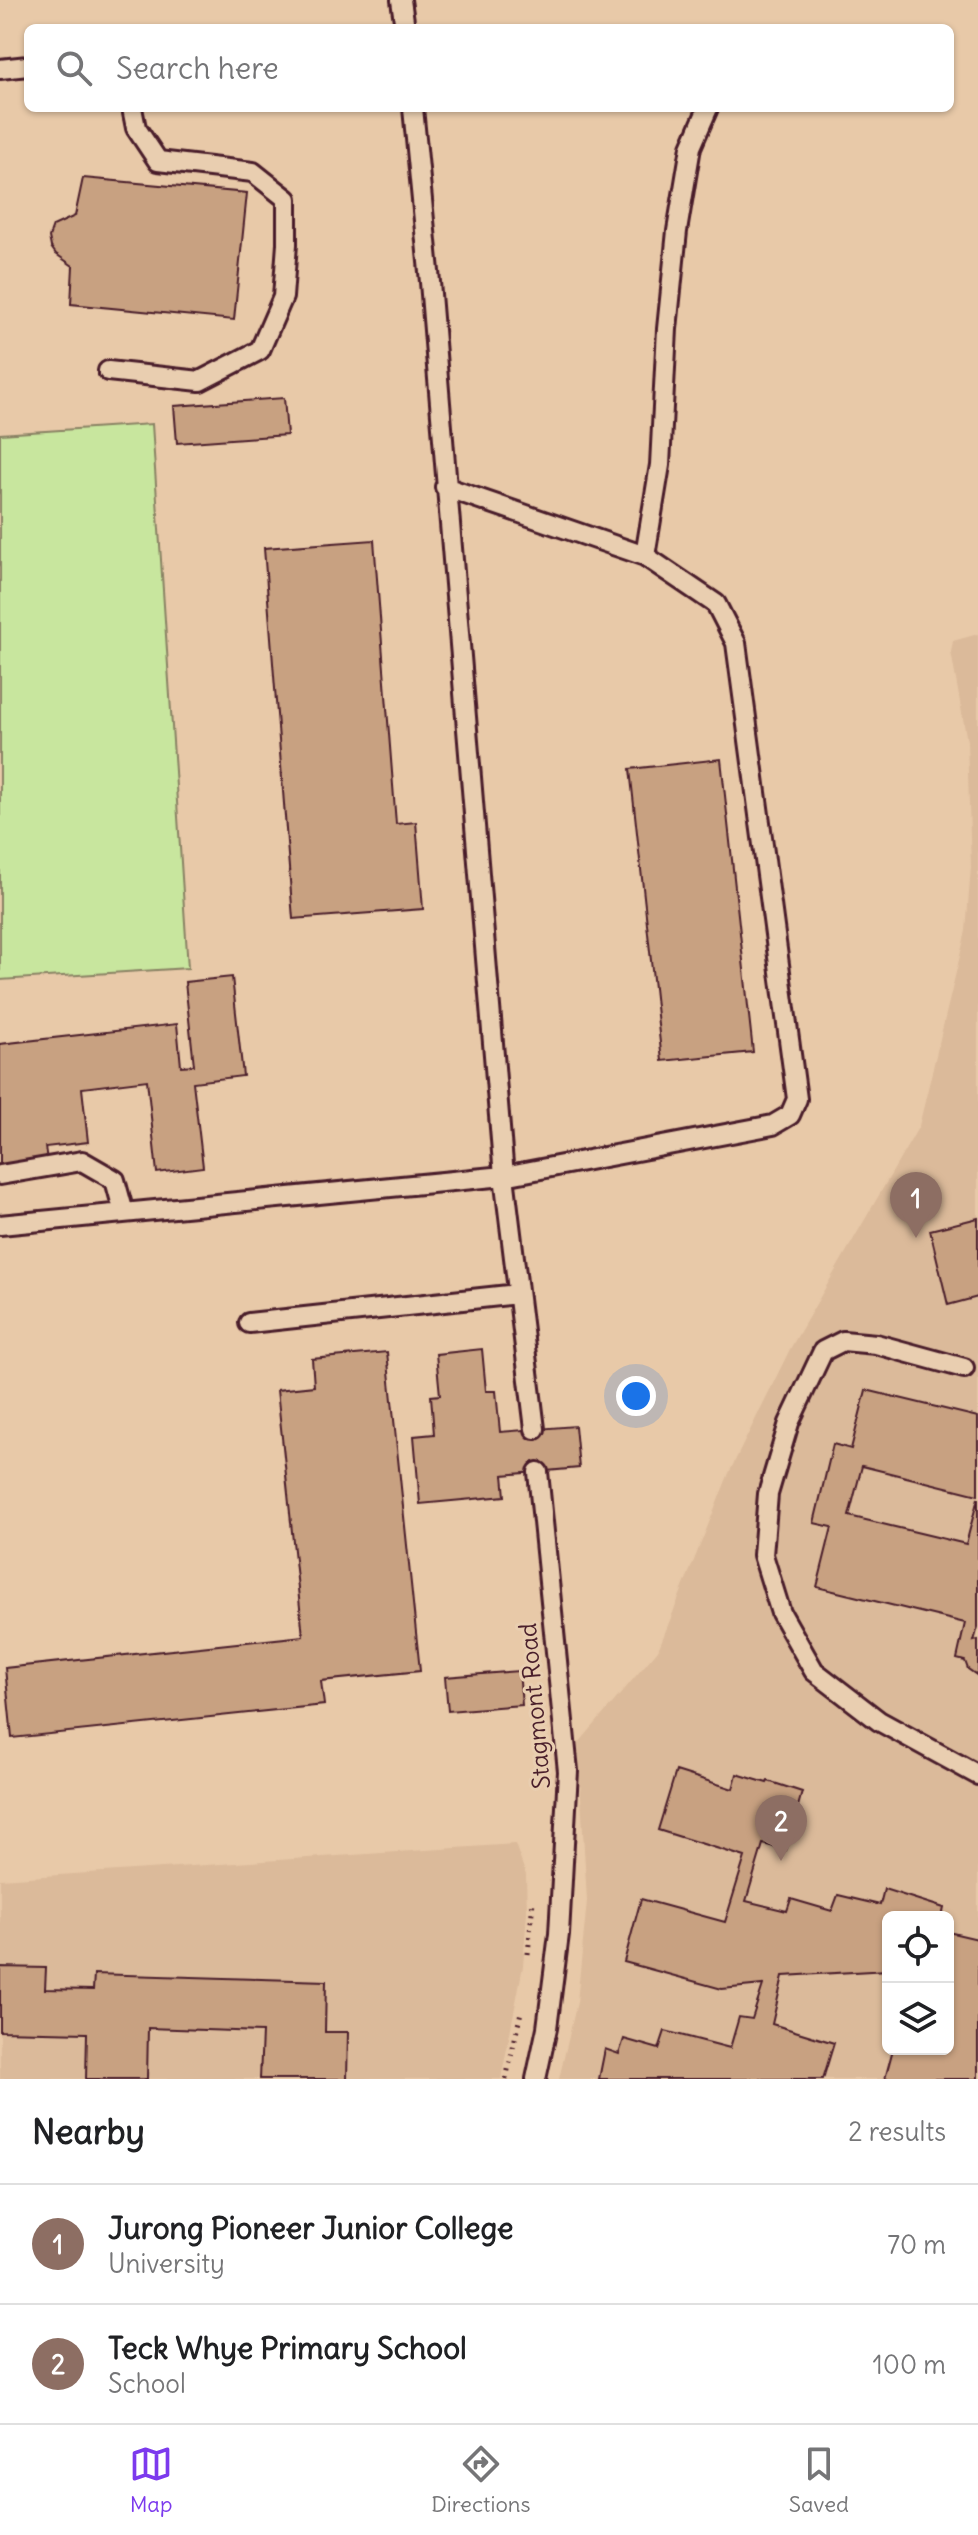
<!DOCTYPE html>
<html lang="en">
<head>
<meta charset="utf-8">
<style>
  :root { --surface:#fff; --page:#f6f6f6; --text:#202124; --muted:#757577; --line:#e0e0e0; --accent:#7c3aed }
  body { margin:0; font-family:Delius,sans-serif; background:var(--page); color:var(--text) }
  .controls { position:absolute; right:24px; bottom:24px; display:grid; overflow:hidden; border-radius:12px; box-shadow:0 2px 6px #0004 }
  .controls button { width:72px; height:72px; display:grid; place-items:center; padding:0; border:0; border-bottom:2px solid var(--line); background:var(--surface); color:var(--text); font:40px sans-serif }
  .you { position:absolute; left:636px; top:1396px; width:28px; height:28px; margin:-20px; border:6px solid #fff; border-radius:50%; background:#1a73e8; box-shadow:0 0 0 12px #1a73e833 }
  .badge { display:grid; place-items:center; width:52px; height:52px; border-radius:50%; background:var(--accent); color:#fff; font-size:26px; font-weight:700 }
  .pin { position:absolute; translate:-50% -66px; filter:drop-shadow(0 2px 4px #0008) }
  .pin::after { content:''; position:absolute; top:42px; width:28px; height:24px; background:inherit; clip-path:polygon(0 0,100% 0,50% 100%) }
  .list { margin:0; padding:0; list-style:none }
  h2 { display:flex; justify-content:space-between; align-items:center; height:104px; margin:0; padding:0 32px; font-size:34px }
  h2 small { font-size:26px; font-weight:400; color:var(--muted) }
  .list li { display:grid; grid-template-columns:52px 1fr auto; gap:24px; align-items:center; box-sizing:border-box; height:120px; padding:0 32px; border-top:2px solid var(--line) }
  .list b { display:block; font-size:30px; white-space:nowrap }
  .list p { margin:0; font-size:26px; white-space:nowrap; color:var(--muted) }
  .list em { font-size:26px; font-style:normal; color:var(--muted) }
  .icon { flex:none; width:44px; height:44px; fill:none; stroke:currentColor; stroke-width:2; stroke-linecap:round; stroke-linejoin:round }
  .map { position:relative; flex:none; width:978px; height:2079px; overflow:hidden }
  .search { position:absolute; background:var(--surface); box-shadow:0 2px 6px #0004; left:24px; right:24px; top:24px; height:88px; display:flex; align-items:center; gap:20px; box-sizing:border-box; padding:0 28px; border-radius:12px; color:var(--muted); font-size:30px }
  .sheet { height:344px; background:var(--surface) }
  nav { display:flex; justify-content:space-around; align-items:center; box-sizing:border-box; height:112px; border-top:2px solid var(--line); background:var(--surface); font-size:22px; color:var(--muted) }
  nav a { display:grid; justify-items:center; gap:4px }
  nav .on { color:var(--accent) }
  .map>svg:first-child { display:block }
</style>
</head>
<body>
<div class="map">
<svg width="978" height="2079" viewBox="0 0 978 2079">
  <rect width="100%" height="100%" fill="#e8c9a8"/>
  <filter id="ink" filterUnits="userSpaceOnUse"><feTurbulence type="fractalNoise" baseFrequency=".0125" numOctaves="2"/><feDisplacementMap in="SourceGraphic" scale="16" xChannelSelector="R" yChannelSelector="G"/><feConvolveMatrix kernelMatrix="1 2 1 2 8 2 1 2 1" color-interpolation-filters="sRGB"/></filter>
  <g filter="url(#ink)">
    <!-- built -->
    <path fill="#dbba9a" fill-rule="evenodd" d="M978 634V2079H559L577 2002 587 1901 578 1744 658 1650 729 1473 790 1349 919 1126 966 931 971 867 967 741 951 652 953 641ZM888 1917H948V2049H888Z
      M515 1844 526 1875 527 1912 523 1966 501 2079H0V1879Z"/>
    <!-- green -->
    <path fill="#c8e69e" stroke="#898264" stroke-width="2" d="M152 424 188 968 0 980V434Z"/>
    <!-- building -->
    <path fill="#c8a181" stroke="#4a1f2b" stroke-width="2" d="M83 178 247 193 234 320 71 304 73 266 56 254 51 247 49 237 53 226 75 216Z
      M284 398 287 435 177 443 174 406Z
      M374 540 396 824 416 822 423 909 293 919 264 548Z
      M721 759 753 1052 662 1061 630 769Z
      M232 977 243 1076 193 1082 203 1167 157 1173 147 1080 82 1088 88 1142 45 1147 47 1160 0 1165V1044L177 1024 181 1066 194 1065 185 982Z
      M978 1218V1297L948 1305 930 1230Z
      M482 1349 486 1391H496L500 1432 575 1426 579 1468 503 1475 505 1496 420 1504 414 1436 434 1434 431 1396 440 1395 436 1354Z
      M387 1352 420 1671 321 1681 324 1705 12 1738 5 1668 303 1636 277 1390 314 1386 312 1359Z
      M866 1390 978 1417V1495L862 1466 849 1516 966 1544 978 1498V1627L974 1641 978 1640V1676L968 1669 965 1661 957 1659 965 1623 817 1587 832 1527 814 1523 833 1444 851 1449Z
      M519 1671 522 1705 448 1711 445 1677Z
      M676 1771 733 1789 737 1774 767 1783 768 1781 802 1792 786 1850 763 1844 746 1901 787 1911 791 1899 832 1911 838 1895 880 1905 884 1889 944 1908 942 1917H888V1970L783 1976 772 2024 834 2043 823 2079H599L605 2049 619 2054 624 2039 659 2049 665 2031 730 2048 739 2017 752 2019 763 1985 722 1989 624 1962 641 1899 725 1922 745 1857 658 1830Z
      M948 1932 978 1939V2079H885L893 2049H948Z
      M0 1967 46 1968 45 1989 93 1990 94 1974 326 1981 325 2032H348L347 2079H260L262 2032 148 2028 147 2079H86L87 2033 0 2031Z"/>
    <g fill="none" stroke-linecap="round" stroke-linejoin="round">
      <defs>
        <path id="service" d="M401 0 405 28
          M0 69 28 66
          M413 108 430 282 504 1176 535 1429
          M108 371 200 381 260 350 283 297 287 244V199L253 172 158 161 136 128 132 108
          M645 556 660 465 667 329 677 231 691 147 708 108
          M0 1175 82 1161 115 1180 124 1213
          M0 1225 504 1176 773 1125 790 1115 797 1099 736 643 716 604 645 556 445 487
          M249 1323 518 1294
          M964 1368 876 1344 843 1341 823 1351 789 1423 768 1494 763 1555 781 1613 814 1671 879 1721 978 1775
          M536 2079 547 2028 559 1934 568 1771 538 1472"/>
      </defs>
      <!-- service casing -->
      <use href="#service" stroke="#4a1f2b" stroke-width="24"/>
      <!-- path -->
      <path stroke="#4a1f2b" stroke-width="5" stroke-dasharray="2 6" stroke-linecap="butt" d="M528 1954 533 1901
        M506 2079 521 2012"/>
      <!-- service -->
      <use href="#service" stroke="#e9ceb0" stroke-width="18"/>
    </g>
  </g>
  <g text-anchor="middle" stroke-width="6" stroke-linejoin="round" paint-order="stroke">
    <!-- street labels -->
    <g font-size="24" fill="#4a1f2b" stroke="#e9ceb0">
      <text transform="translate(535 1706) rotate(-95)" y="8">Stagmont Road</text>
    </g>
  </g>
</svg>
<div class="controls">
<button><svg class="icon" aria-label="locate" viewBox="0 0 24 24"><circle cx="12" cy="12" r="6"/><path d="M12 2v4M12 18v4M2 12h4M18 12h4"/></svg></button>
<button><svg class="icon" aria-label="layers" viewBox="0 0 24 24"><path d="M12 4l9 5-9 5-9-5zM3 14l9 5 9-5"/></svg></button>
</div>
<div class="you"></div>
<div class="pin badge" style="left:916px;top:1238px;background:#8d6e63">1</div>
<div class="pin badge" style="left:781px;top:1861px;background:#8d6e63">2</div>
<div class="search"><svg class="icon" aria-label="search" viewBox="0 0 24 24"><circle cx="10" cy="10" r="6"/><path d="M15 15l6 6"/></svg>Search here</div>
</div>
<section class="sheet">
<h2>Nearby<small>2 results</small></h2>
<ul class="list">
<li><span class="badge" style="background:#8d6e63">1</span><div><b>Jurong Pioneer Junior College</b><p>University</p></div><em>70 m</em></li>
<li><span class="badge" style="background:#8d6e63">2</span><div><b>Teck Whye Primary School</b><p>School</p></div><em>100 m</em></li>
</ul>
</section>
<nav>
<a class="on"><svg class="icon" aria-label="map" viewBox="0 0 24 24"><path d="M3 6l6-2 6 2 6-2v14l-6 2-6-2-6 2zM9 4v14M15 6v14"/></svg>Map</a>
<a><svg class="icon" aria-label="directions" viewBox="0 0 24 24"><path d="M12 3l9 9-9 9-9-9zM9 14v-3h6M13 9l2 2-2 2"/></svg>Directions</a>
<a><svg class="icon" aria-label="saved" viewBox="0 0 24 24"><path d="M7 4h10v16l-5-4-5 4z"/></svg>Saved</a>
</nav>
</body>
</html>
